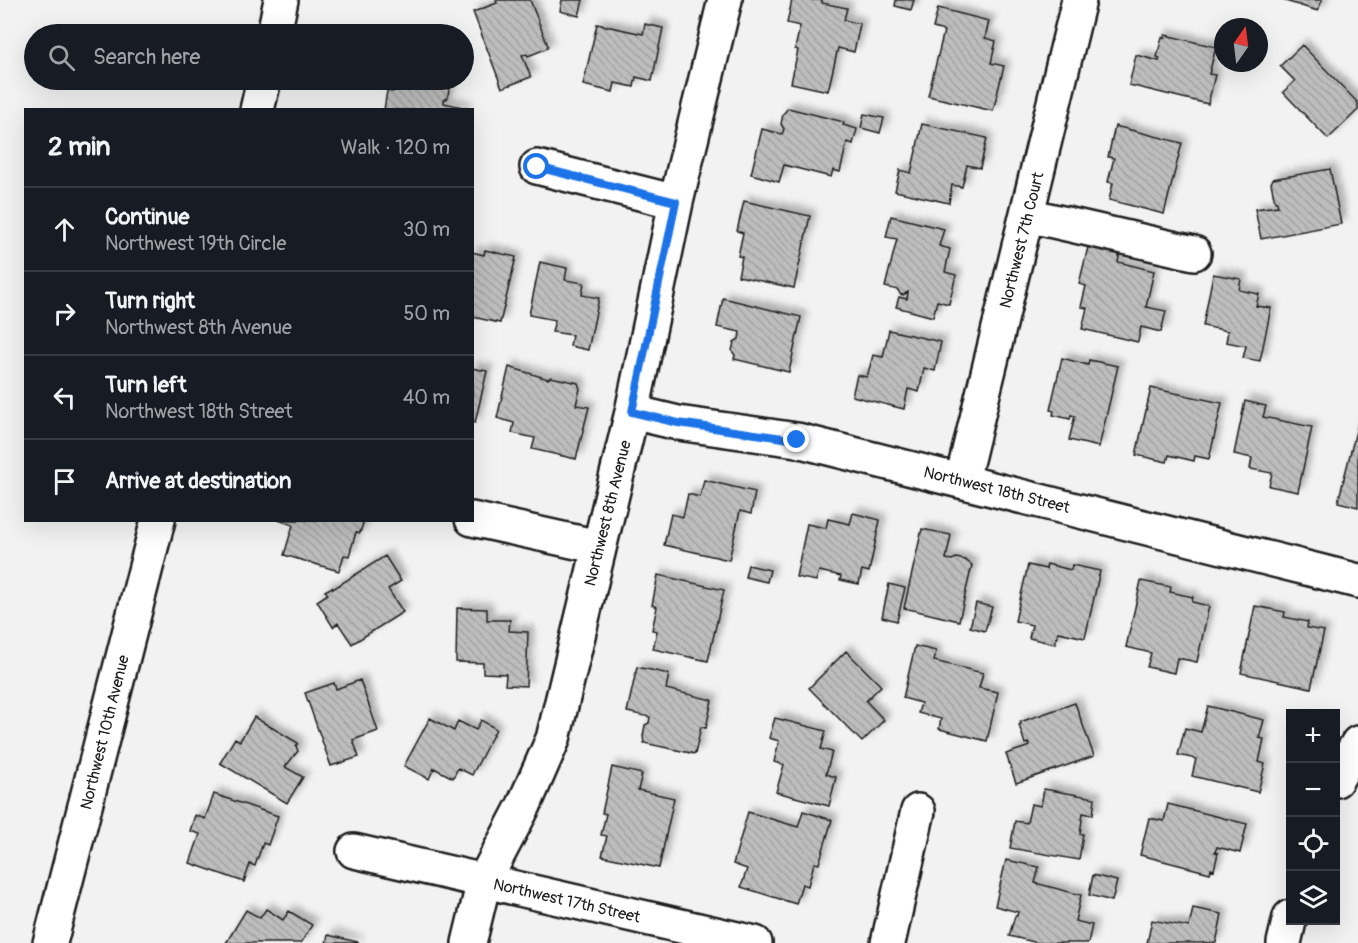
<!DOCTYPE html>
<html lang="en">
<head>
<meta charset="utf-8">
<style>
  :root { --surface:#171b24; --page:#242831; --text:#f1f3f6; --muted:#9ea1a6; --line:#363941 }
  body { margin:0; font-family:Pangolin,sans-serif; background:var(--page); color:var(--text) }
  .controls { position:absolute; right:18px; bottom:18px; display:grid; overflow:hidden; border-radius:0px; box-shadow:0 6px 24px #0002 }
  .controls button { width:54px; height:54px; display:grid; place-items:center; padding:0; border:0; border-bottom:2px solid var(--line); background:var(--surface); color:var(--text); font:30px sans-serif }
  .compass { position:absolute; left:1214px; top:18px; width:54px; height:54px; border-radius:50%; background:var(--surface); box-shadow:0 6px 24px #0002; rotate:14deg }
  .stop { position:absolute; width:18px; height:18px; margin:-14px; border:4px solid #1a73e8; border-radius:50%; background:#fff }
  .stop.end { background:#1a73e8; border-color:#fff; box-shadow:0 2px 6px #0008 }
  .list { margin:0; padding:0; list-style:none }
  h2 { display:flex; justify-content:space-between; align-items:center; height:78px; margin:0; padding:0 24px; font-size:26px }
  h2 small { font-size:20px; font-weight:400; color:var(--muted) }
  .list li { display:grid; grid-template-columns:39px 1fr auto; gap:18px; align-items:center; box-sizing:border-box; height:84px; padding:0 24px; border-top:2px solid var(--line) }
  .list b { display:block; font-size:22px; white-space:nowrap }
  .list p { margin:0; font-size:20px; white-space:nowrap; color:var(--muted) }
  .list em { font-size:20px; font-style:normal; color:var(--muted) }
  .icon { flex:none; width:33px; height:33px; fill:none; stroke:currentColor; stroke-width:2; stroke-linecap:round; stroke-linejoin:round }
  .map { position:relative; flex:none; width:1358px; height:943px; overflow:hidden }
  .search { position:absolute; background:var(--surface); box-shadow:0 6px 24px #0002; left:24px; top:24px; width:450px; height:66px; display:flex; align-items:center; gap:15px; box-sizing:border-box; padding:0 21px; border-radius:33px; color:var(--muted); font-size:22px }
  .panel { position:absolute; background:var(--surface); box-shadow:0 6px 24px #0002; left:24px; top:108px; width:450px; height:414px; border-radius:0px }
  .map>svg:first-child { display:block }
</style>
</head>
<body>
<div class="map">
<svg width="1358" height="943" viewBox="0 0 1358 943">
  <defs>
    <pattern id="building-back-hatch" width="6" height="6" patternUnits="userSpaceOnUse" patternTransform="scale(1.5)"><rect width="6" height="6" fill="#bdbdbd"/><path d="M-1 5l2 2M0 0l6 6M5-1l2 2" fill="none" stroke="#a2a2a2"/></pattern>
    <filter id="shadow"><feDropShadow dx="5.5" dy="-5.5" stdDeviation="3" flood-color="#0004"/></filter>
  </defs>
  <rect width="100%" height="100%" fill="#f2f2f2"/>
  <filter id="ink" filterUnits="userSpaceOnUse"><feTurbulence type="fractalNoise" baseFrequency=".0167" numOctaves="2"/><feDisplacementMap in="SourceGraphic" scale="12" xChannelSelector="R" yChannelSelector="G"/><feConvolveMatrix kernelMatrix="1 2 1 2 8 2 1 2 1" color-interpolation-filters="sRGB"/></filter>
  <g filter="url(#ink)">
    <!-- building -->
    <path fill="url(#building-back-hatch)" stroke="#1c1c1c" stroke-width="1.5" filter="url(#shadow)" d="M496 0H530L548 46 546 49 528 56 527 54 522 55 531 77 502 88 473 12 497 3Z
      M562 0H583L579 16 560 11Z
      M792 0H822V3L847 8 844 20 860 24 854 52 838 48 828 91 791 83 798 50 795 49 800 26 787 23Z
      M896 0H914L911 10 895 6Z
      M1282 0H1322L1318 11Z
      M938 8 989 21 985 38 996 41 991 63 1004 66 993 111 928 96 944 31 933 28Z
      M597 24 643 34 645 24 663 28 652 81 636 77 634 87 615 83 613 92 583 85Z
      M1165 35 1216 47 1209 74 1215 75 1208 104 1129 85 1136 55 1159 61 1160 58 1157 57 1162 37 1165 38Z
      M1302 45 1358 103V110L1328 139 1283 92 1295 81 1280 66Z
      M395 80H449L451 81 447 99H444V103L467 108 466 110H384L387 91 393 92Z
      M788 108 844 122 843 125 857 129 853 144 847 142 840 172 833 170 831 177 784 165 779 182 751 174 762 129 782 134 784 129 781 124 783 114Z
      M864 114 884 118 880 133 861 128Z
      M922 124 987 138 980 168 967 165 962 187 952 185 949 203 895 191 900 170 911 173Z
      M1115 126 1182 143 1164 214 1109 200 1113 183 1108 182 1114 158 1108 157Z
      M1330 169 1341 224 1261 239 1255 209 1278 206 1277 202H1275L1271 183 1273 179Z
      M744 201 810 216 794 288 738 276 742 257 738 256 743 233 737 231Z
      M891 216 944 229 939 246 950 249 945 272 956 275 949 304 937 301 933 317 896 307 899 297 907 299 908 292 903 295 900 294 898 290 885 287 897 239 886 237Z
      M1090 239 1121 246 1118 262 1154 271 1146 307 1166 311 1161 332 1141 327 1138 342 1082 329 1087 308 1081 307 1086 286 1079 284Z
      M485 250 516 257 500 323 472 317V252L484 255Z
      M540 262 567 268 565 280 584 283 582 295 599 298 588 350 570 346 572 335 552 332 555 320 529 315Z
      M1213 274 1241 279 1239 290 1259 294 1256 306 1271 308 1260 361 1243 358 1246 346 1226 342 1228 331 1203 326Z
      M723 298 801 317 789 372 734 359 735 355 732 351 734 342 739 339 740 332 717 327Z
      M889 330 941 342 935 371 924 368 919 392 908 389 904 409 852 396 857 375 867 377 873 355 883 357Z
      M1062 358 1088 365 1089 360 1118 366 1099 447 1069 440 1075 416 1071 415 1070 419 1053 415 1054 411 1050 410Z
      M509 367 548 379 551 377 578 383 580 389 576 405 589 407 576 459 532 449 535 438 512 433 514 423 497 418Z
      M472 368 487 371 475 423 472 422Z
      M1151 388 1222 403 1209 459 1195 456 1194 461 1169 455 1167 462 1136 455Z
      M1245 401 1266 406 1263 417 1312 427 1298 492 1269 486 1272 473 1250 469 1252 458 1234 454Z
      M1358 423V507L1338 502Z
      M704 480 755 492 751 514 740 511 729 560 664 545 671 514 683 517 688 494 700 497Z
      M853 513 880 520 869 572 862 570 859 584 840 580 841 576 819 571 816 581 796 577 807 524 826 528 828 519 850 524Z
      M364 520 360 533 356 532 349 556 344 555 339 571 284 555 293 525 278 520Z
      M922 529 951 535 946 559 952 560 956 558 965 560 972 565 959 621 904 608Z
      M385 556 401 581 388 589 403 612 352 644 338 623 333 627 317 601 328 594 325 591 332 587 333 589Z
      M1047 564 1071 570 1072 565 1100 571 1085 638 1058 632 1055 644 1029 638 1032 625 1015 621 1028 565 1046 569Z
      M748 565 770 570 767 582 745 577Z
      M658 575 724 590 708 661 653 649 657 631 652 630 657 607 652 605Z
      M1141 581 1171 587 1170 592 1193 597 1192 602 1209 606 1197 662 1177 658 1174 673 1147 667 1151 653 1126 647Z
      M889 584 905 588 897 621 882 617Z
      M976 603 992 607 985 631 970 627Z
      M1255 606 1285 612 1284 617 1308 622 1307 628 1324 631 1311 688 1241 673Z
      M457 608 487 609V620H510L509 631 528 632 526 686 505 685 506 674 483 673V663L456 662Z
      M915 646 936 651 934 661 983 673 979 688 998 692 987 741 939 729 941 719 918 713 921 703 903 698Z
      M846 651 881 686 866 701 884 720 862 742 809 688Z
      M637 667 669 674 666 689 712 700 706 728 701 727 695 754 644 743 643 736 645 725 649 723 650 717 627 712Z
      M360 680 378 731 353 740 359 757 331 766 305 693 334 683 336 689Z
      M1075 703 1094 756 1016 783 1006 754 1030 746 1028 743 1025 744 1019 725 1021 724 1020 722Z
      M1208 706 1264 720 1259 738 1264 739 1259 762 1265 764 1258 792 1192 776 1196 759 1178 755 1185 728 1201 732Z
      M254 717 298 743 296 746 298 751 285 767 303 777 287 803 220 763 235 738 240 741Z
      M430 718 454 731 458 721 476 730 481 720 496 729 472 775 458 768 453 778 434 768 429 779 404 766Z
      M775 718 826 731 821 749 832 752 826 774 836 777 829 806 776 792 784 765 774 762 779 741 769 738Z
      M612 767 642 774 638 790 674 798 659 868 602 856 607 836 601 835 606 814 602 813Z
      M1044 789 1095 798 1093 815 1083 813 1080 834H1083L1079 860 1010 848 1015 821 1027 823 1031 804 1041 806Z
      M214 794 278 816 268 845 263 843 255 866 250 864 244 882 190 863 200 834 190 831 195 815 205 819Z
      M1168 804 1247 824 1240 853 1217 847 1215 852 1218 853 1214 870 1211 869 1210 873 1140 855 1149 818 1164 821Z
      M803 811 832 820 819 864 814 863 808 886 802 884 796 904 741 887 747 869 733 864 748 812 798 827Z
      M1006 860 1039 867 1035 883 1081 895 1075 921 1092 925 1088 943H1038L1009 936 1015 916H1017L1018 912 995 906Z
      M1093 875 1117 881 1112 901 1089 895Z
      M1193 908 1222 914 1216 943H1147L1152 920 1189 927Z
      M266 909 283 920 289 911 312 925 301 943H226L246 910 260 918Z
      M328 935 358 942V943H326Z"/>
    <g fill="none" stroke-linecap="round" stroke-linejoin="round">
      <defs>
        <path id="minor" d="M537 167 676 202
          M1027 215 1194 253
          M632 412 678 423 797 440 1358 581
          M962 480 1079 0
          M472 519 599 547
          M1336 780 1358 743
          M354 851 755 943
          M469 943 484 881 524 805 553 739 632 412 676 202 725 0
          M888 943 918 811
          M1284 943 1290 917"/>
        <path id="major" d="M274 34 281 0
          M257 110 264 80
          M50 943 158 520"/>
      </defs>
      <!-- minor casing -->
      <use href="#minor" stroke="#1c1c1c" stroke-width="38"/>
      <!-- major casing -->
      <use href="#major" stroke="#1c1c1c" stroke-width="38"/>
      <!-- minor -->
      <use href="#minor" stroke="#fff" stroke-width="33"/>
      <!-- major -->
      <use href="#major" stroke="#fff" stroke-width="33"/>
    </g>
  </g>
  <g fill="none" stroke-linecap="round" stroke-linejoin="round" filter="url(#ink)">
    <!-- route -->
    <path stroke="#1a73e8" stroke-width="8" d="M537 167 676 202 632 412 678 423 797 440"/>
  </g>
  <g text-anchor="middle" stroke-width="6" stroke-linejoin="round" paint-order="stroke">
    <!-- street labels -->
    <g font-size="16" fill="#1c1c1c" stroke="#fff">
      <text transform="translate(1021 240) rotate(-76)" y="6">Northwest 7th Court</text>
      <text transform="translate(997 489) rotate(14)" y="6">Northwest 18th Street</text>
      <text transform="translate(607 513) rotate(-76)" y="6">Northwest 8th Avenue</text>
      <text transform="translate(104 732) rotate(-76)" y="6">Northwest 10th Avenue</text>
      <text transform="translate(567 900) rotate(13)" y="6">Northwest 17th Street</text>
    </g>
  </g>
</svg>
<div class="controls">
<button>+</button>
<button>−</button>
<button><svg class="icon" aria-label="locate" viewBox="0 0 24 24"><circle cx="12" cy="12" r="6"/><path d="M12 2v4M12 18v4M2 12h4M18 12h4"/></svg></button>
<button><svg class="icon" aria-label="layers" viewBox="0 0 24 24"><path d="M12 4l9 5-9 5-9-5zM3 14l9 5 9-5"/></svg></button>
</div>
<svg class="compass" viewBox="-18 -18 36 36"><path d="M0-13l5 13h-10z" fill="#e53935"/><path d="M0 13l5-13h-10z" fill="#9ea1a6"/></svg>
<div class="stop" style="left:537px;top:167px"></div>
<div class="stop end" style="left:797px;top:440px"></div>
<div class="search"><svg class="icon" aria-label="search" viewBox="0 0 24 24"><circle cx="10" cy="10" r="6"/><path d="M15 15l6 6"/></svg>Search here</div>
<section class="panel">
<h2>2 min<small>Walk · 120 m</small></h2>
<ul class="list">
<li><svg class="icon" aria-label="ahead" viewBox="0 0 24 24"><path d="M12 20V5M6 11l6-6 6 6"/></svg><div><b>Continue</b><p>Northwest 19th Circle</p></div><em>30 m</em></li>
<li><svg class="icon" aria-label="right" viewBox="0 0 24 24"><path d="M7 20v-9h11M14 6l5 5-5 5"/></svg><div><b>Turn right</b><p>Northwest 8th Avenue</p></div><em>50 m</em></li>
<li><svg class="icon" aria-label="left" viewBox="0 0 24 24"><path d="M17 20v-9H6M10 6l-5 5 5 5"/></svg><div><b>Turn left</b><p>Northwest 18th Street</p></div><em>40 m</em></li>
<li><svg class="icon" aria-label="arrive" viewBox="0 0 24 24"><path d="M6 21V4h12l-3 4 3 4H6"/></svg><div><b>Arrive at destination</b></div></li>
</ul>
</section>
</div>
</body>
</html>
